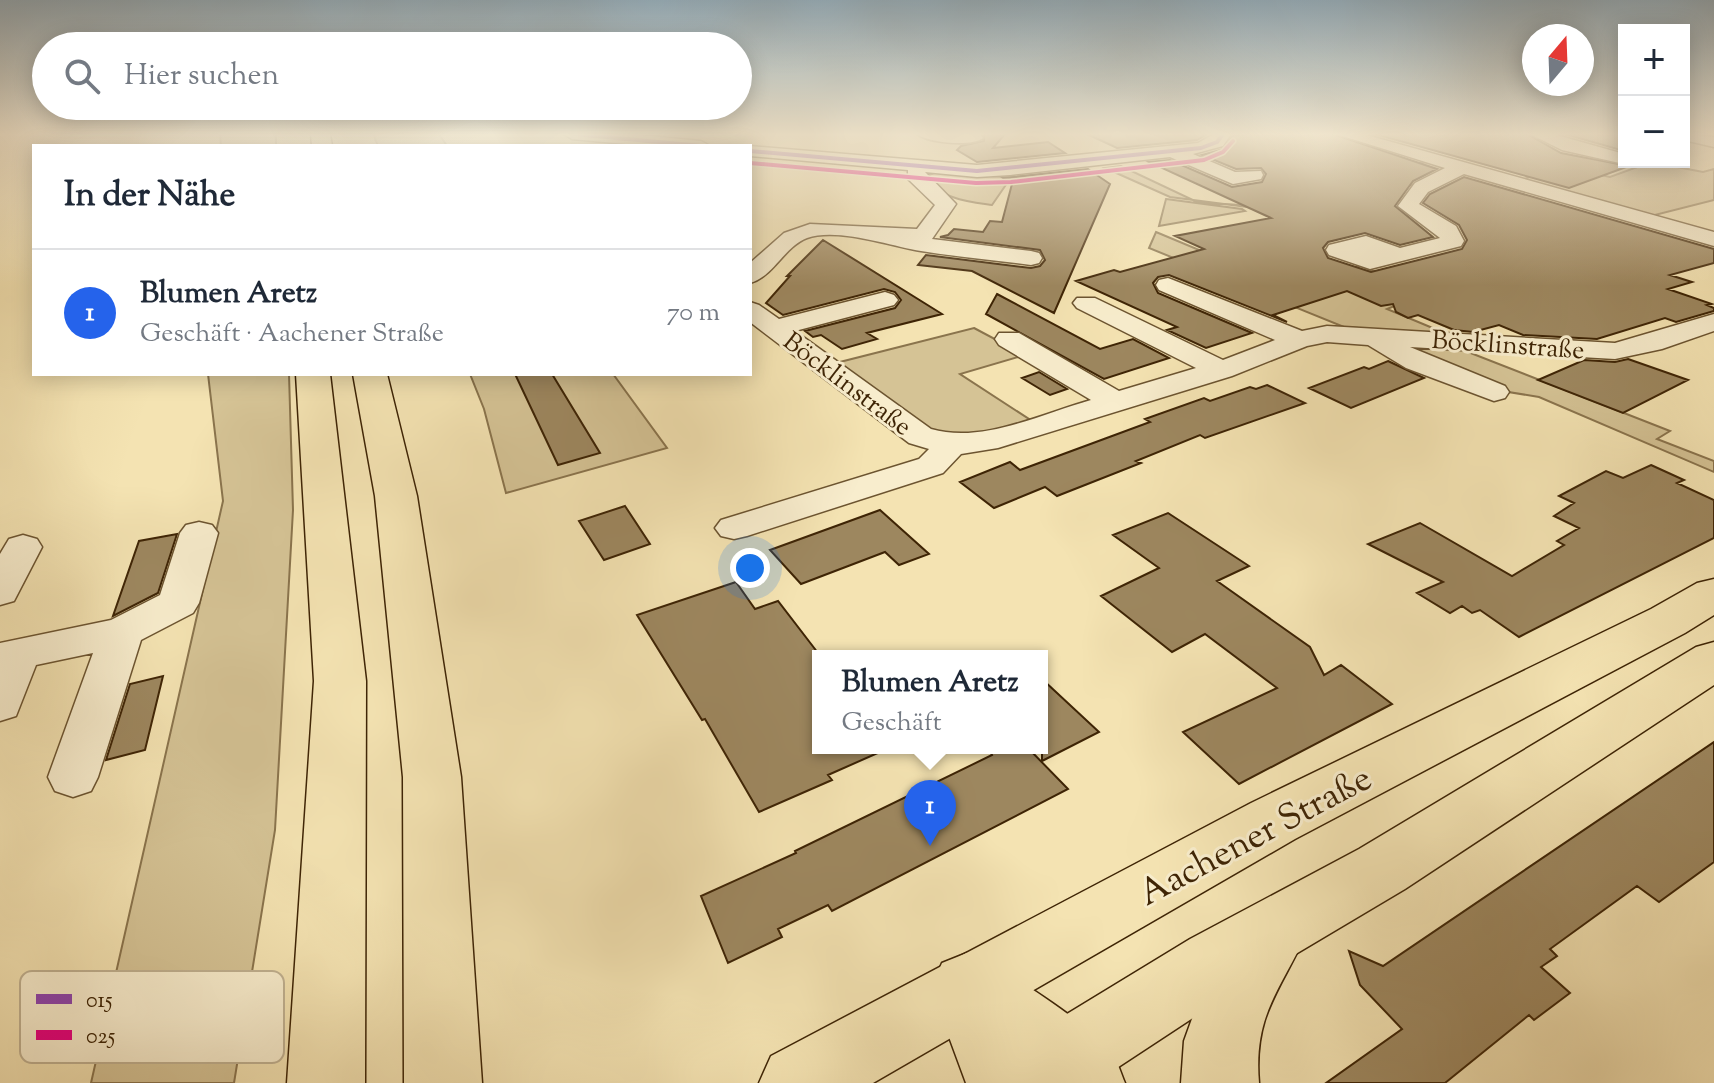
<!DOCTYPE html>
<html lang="de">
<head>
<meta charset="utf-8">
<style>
  :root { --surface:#fff; --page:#f2f2f3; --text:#1f2937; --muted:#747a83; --line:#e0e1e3; --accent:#2563eb }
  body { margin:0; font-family:"Sorts Mill Goudy",serif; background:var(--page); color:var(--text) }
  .controls { position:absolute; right:24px; top:24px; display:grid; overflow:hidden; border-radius:0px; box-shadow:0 4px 20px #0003 }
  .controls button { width:72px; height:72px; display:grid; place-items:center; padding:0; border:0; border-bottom:2px solid var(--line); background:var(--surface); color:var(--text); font:40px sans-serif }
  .compass { position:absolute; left:1522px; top:24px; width:72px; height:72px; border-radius:50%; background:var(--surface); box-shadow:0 4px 20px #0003; rotate:19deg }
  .you { position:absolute; left:750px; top:568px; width:28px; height:28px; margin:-20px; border:6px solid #fff; border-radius:50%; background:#1a73e8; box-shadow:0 0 0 12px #1a73e833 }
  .badge { display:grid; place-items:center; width:52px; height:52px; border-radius:50%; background:var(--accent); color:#fff; font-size:26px; font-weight:700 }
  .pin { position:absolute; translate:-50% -66px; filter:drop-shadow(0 2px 4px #0008) }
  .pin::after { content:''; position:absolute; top:42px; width:28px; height:24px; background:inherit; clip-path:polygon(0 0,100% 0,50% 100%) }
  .popup { position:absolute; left:812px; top:650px; width:236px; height:104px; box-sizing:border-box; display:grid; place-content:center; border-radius:0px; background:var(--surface); filter:drop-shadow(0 2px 6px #0005); font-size:26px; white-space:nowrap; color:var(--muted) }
  .popup b { font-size:30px; color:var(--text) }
  .popup::after { content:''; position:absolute; left:50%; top:100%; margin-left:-16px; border:16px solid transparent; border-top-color:var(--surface) }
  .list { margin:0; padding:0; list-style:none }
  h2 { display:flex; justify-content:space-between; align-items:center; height:104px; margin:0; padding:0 32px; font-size:34px }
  h2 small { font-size:26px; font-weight:400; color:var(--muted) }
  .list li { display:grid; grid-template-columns:52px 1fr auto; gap:24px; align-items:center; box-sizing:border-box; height:128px; padding:0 32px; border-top:2px solid var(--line) }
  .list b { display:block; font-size:30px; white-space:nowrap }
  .list p { margin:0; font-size:26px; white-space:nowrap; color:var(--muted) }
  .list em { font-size:26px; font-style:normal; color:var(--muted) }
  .icon { flex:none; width:44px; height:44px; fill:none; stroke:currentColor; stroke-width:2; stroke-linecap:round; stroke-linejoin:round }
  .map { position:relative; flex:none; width:1714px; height:1083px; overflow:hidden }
  .search { position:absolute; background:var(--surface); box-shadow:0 4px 20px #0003; left:32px; top:32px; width:720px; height:88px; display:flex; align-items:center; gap:20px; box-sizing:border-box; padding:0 28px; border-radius:44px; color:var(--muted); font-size:30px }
  .panel { position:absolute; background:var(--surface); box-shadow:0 4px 20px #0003; left:32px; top:144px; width:720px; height:232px; border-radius:0px }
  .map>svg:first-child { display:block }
</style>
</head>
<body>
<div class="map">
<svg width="1714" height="1083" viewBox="0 0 1714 1083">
  <rect width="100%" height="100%" fill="#f4e3b2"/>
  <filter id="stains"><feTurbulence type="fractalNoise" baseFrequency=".0025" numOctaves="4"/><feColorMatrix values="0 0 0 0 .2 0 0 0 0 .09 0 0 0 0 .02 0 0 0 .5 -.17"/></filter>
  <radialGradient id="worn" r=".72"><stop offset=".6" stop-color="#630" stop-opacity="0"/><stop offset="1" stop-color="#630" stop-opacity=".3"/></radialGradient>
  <!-- green -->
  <path fill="#d5c395" stroke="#8a744d" stroke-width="2" d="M220 134H276V146H221Z
    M373 134H439L447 146H378Z
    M1426 162 1442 167 1443 171 1400 190 1255 208 1170 197 1105 168 1121 166 1197 202 1254 206 1329 180Z
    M1651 162 1703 172 1714 169V200L1647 217 1519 181 1558 166 1610 177Z
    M937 172 1003 177 1012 176 992 205C970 202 939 200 929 175Z
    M1166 199 1242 209 1245 211 1159 226Z
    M1156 232 1314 298 1333 272 1361 266 1380 274 1397 305 1387 309 1447 334 1344 327 1149 248Z
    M974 328 1025 355 960 374 1032 421 978 437 944 438 832 364Z
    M1413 345 1463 350 1670 431 1657 439 1714 461V472L1539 397 1496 390 1411 349Z
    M208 374H289L293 510 275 830 234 1083H91L223 501Z
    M470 374H613L667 448 506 493 484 409Z"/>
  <!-- building -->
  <path fill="#9d875f" stroke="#3e2405" stroke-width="2" d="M984 134H1005L993 148 1048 142 1065 153 977 162 957 150 961 146 984 141Z
    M1087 134H1207L1197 140 1117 148Z
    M1234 134H1333L1437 169 1413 181 1395 206 1433 237 1400 245 1365 233 1328 242 1323 248 1328 258 1371 272 1462 249 1467 240 1459 225 1423 203 1430 194 1464 177 1714 249V263L1670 275 1692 282 1668 289 1712 304 1707 305 1714 308V311L1676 322 1665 318 1597 339 1523 335 1499 325 1473 332 1454 330 1418 315 1408 318 1396 312 1393 304 1381 306 1347 291 1273 315 1287 322 1169 275 1158 277 1153 283 1158 293 1252 333 1206 348 1167 330 1177 327 1076 281 1114 270 1120 272 1204 249 1175 236 1271 218 1149 162 1170 160 1232 187 1262 182 1266 174 1261 168 1236 169 1202 155 1224 149Z
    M1375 134H1527L1561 153 1629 166 1569 188Z
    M1565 134H1624V151Z
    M1088 169 1110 184 1054 313 972 271 918 265 926 255 1031 268 1040 266 1045 260 1040 250 940 237 948 235 954 229 983 232 990 221 1002 222 1012 184 1003 178Z
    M823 240 942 314 867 333 877 339 842 349 821 335 813 337 805 331 895 308 901 300 895 292 884 289 783 315 766 303 790 276H787Z
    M997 294 1100 349 1133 339 1169 358 1104 379 986 314Z
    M1628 359 1688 380 1623 413 1538 380 1584 360 1615 362Z
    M1388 361 1424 378 1351 408 1309 388 1364 367 1369 369Z
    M1039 372 1067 389 1050 395 1022 378Z
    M515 374H552L600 453 558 465Z
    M1267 385 1305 403 1205 438 1200 435 1136 461 1141 463 1057 496 1045 487 994 508 960 482 1010 462 1020 470 1150 422 1145 419 1204 398 1210 401 1250 387 1256 389Z
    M1651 465 1684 480 1677 483 1714 500V538L1519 637 1480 610 1472 613 1462 606 1450 613 1417 593 1443 582 1368 544 1420 523 1512 576 1564 545 1557 541 1579 528 1554 516 1574 503 1559 496 1606 471 1623 478Z
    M625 506 650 544 604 560 579 521Z
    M880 510 929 554 899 565 885 552 801 584 770 550Z
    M1168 513 1249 566 1217 581 1310 647 1324 675 1341 665 1392 704 1239 784 1183 732 1277 688 1205 634 1172 652 1101 596 1159 568 1113 535Z
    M177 534 158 593 113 616 139 541Z
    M736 582 755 609 778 601 818 653V748H889L828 775 832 780 759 812 705 719 702 720 637 615Z
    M163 676 145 750 106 760 130 684Z
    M1042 679 1099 732 1042 761Z
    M1714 742V862L1659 902 1637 886 1550 949 1557 956 1541 967 1570 993 1534 1020 1529 1015 1445 1083H1326L1402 1029 1360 985 1349 951 1383 966Z
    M989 748H1028L1068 789 832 911 828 905 778 929 782 937 728 963 701 896 796 853 795 851 992 755Z"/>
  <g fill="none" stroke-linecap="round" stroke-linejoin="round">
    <defs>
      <path id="minor" d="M564 134H629L701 141 710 146H647L572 139Z
        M917 134H980L983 138C972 147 929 143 917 134Z
        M1214 134H1231L1223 146 1193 154 1235 172 1261 171 1263 175 1261 179 1233 184 1170 157 1010 175 977 177 925 172 956 204 932 239 1031 251 1039 253 1042 258 1039 263 1031 265C994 260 958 257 921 251 891 246 837 227 807 238 784 247 773 277 750 283V263L784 233 810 224 917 229 935 205 908 179V170L750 156 749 146 977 165 1198 143Z
        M1336 134H1363L1714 232V246L1464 174 1428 192 1419 204 1456 226 1464 241 1461 246 1370 269 1329 255 1326 250 1329 245 1366 236 1400 248 1440 238 1398 206 1415 183 1445 168Z
        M1530 134H1553L1624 154V162H1631L1624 164 1562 150Z
        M1684 134 1714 137V147L1684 140Z
        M1168 278 1302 331 1327 326 1615 343 1714 314V331L1662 349 1615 359 1410 347 1505 386 1509 392 1505 398 1494 401 1406 368 1368 345 1327 342 1307 346 1232 376 998 448 961 454 943 473 747 536 734 539 721 536 715 528 721 520 919 459 929 449 909 443 750 322V302L759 305 779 319 885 292 894 295 898 300 894 305 795 331 931 429C982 444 1041 414 1091 400L999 345 995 339 999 333H1019L1119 391 1196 368 1077 308 1073 303 1077 298H1095L1223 360 1275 340 1159 290 1156 285 1159 280Z
        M199 522 212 525 218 533 199 603 193 613 141 640 98 777 91 791 73 797 55 791 48 777 93 653 36 665 16 716 0 721V643L111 620 160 595 180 533 186 525Z
        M23 535 37 539 42 547 14 601 0 605V554L9 539Z"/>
      <path id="major" d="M1714 579V615L1685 633 1295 839 873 1083H759L771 1056 1251 803 1651 609 1697 583Z
        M1714 642V685L1405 889 1240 987 1094 1083H986L998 1056 1190 939 1359 849 1696 647Z"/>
      <path id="highway" d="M311 134H330L332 146H312Z
        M296 374H330L366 681 365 1083H287L314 681Z
        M353 374H387L417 496 461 777 482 1083H404L403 777 375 496Z
        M1274 899 1298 908 1308 930C1282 989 1253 1013 1259 1083H1181L1184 1041 1207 977 1250 908Z
        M967 953C1003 968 1089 1023 1112 1054 1118 1062 1121 1074 1125 1083H966L931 988 942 963Z"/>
    </defs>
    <!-- minor casing -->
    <use href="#minor" stroke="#6c5430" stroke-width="3"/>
    <!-- major casing -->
    <use href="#major" stroke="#3e2405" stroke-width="3"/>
    <!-- highway casing -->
    <use href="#highway" stroke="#3e2405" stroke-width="3"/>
    <!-- minor -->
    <use href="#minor" fill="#f8edcd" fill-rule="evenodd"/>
    <!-- major -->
    <use href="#major" fill="#f4e3b2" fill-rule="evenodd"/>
    <!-- highway -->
    <use href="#highway" fill="#f4e3b2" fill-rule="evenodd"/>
    <defs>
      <path id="bus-1" d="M575 134 701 146
        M750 151 977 171 1201 148 1217 142 1223 134"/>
      <path id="bus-2" d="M750 163 976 183 1011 182 1204 160 1223 152 1233 141"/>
    </defs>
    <!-- bus-1 casing -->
    <use href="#bus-1" stroke="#f8edcd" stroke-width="7"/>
    <!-- bus-2 casing -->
    <use href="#bus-2" stroke="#f8edcd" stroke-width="7"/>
    <!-- bus-1 -->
    <use href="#bus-1" stroke="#8e44ad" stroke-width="4"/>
    <!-- bus-2 -->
    <use href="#bus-2" stroke="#e5007d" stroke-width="4"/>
  </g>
  <!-- sky -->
  <linearGradient id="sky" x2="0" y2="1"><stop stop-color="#94adbb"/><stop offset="0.47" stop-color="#faf2dc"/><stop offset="1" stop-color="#faf2dc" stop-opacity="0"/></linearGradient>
  <rect width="1714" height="286" fill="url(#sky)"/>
  <g text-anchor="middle" stroke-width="6" stroke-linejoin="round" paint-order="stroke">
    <!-- far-street labels -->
    <g font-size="26" fill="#3e2405" stroke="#f8edcd">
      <text transform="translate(1508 344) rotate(4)" y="9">Böcklinstraße</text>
      <text transform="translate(848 383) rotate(37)" y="9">Böcklinstraße</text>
    </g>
    <!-- near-street labels -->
    <g font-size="36" fill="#3e2405" stroke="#f8edcd">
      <text transform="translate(1254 834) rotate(-28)" y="13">Aachener Straße</text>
    </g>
  </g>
  <!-- legend -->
  <rect x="20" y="971" width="264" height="92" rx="12" fill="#f8edcd" stroke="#c0b191" stroke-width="2"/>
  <rect x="36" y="994" width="36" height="10" fill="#8e44ad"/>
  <rect x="36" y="1030" width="36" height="10" fill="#e5007d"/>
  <g font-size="22" fill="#3e2405">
    <text x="86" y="1007">015</text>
    <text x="86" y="1043">025</text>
  </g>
  <rect width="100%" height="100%" filter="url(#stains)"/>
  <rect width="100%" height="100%" fill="url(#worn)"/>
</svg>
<div class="controls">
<button>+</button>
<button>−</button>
</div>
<svg class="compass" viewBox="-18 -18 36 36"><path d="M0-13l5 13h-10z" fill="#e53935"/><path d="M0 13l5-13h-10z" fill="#747a83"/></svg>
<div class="you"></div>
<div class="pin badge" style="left:930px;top:846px">1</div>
<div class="popup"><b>Blumen Aretz</b>Geschäft</div>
<div class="search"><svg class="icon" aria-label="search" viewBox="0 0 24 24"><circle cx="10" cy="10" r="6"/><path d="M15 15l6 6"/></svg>Hier suchen</div>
<section class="panel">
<h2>In der Nähe<small></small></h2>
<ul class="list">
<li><span class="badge">1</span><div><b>Blumen Aretz</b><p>Geschäft · Aachener Straße</p></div><em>70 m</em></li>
</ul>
</section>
</div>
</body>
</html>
